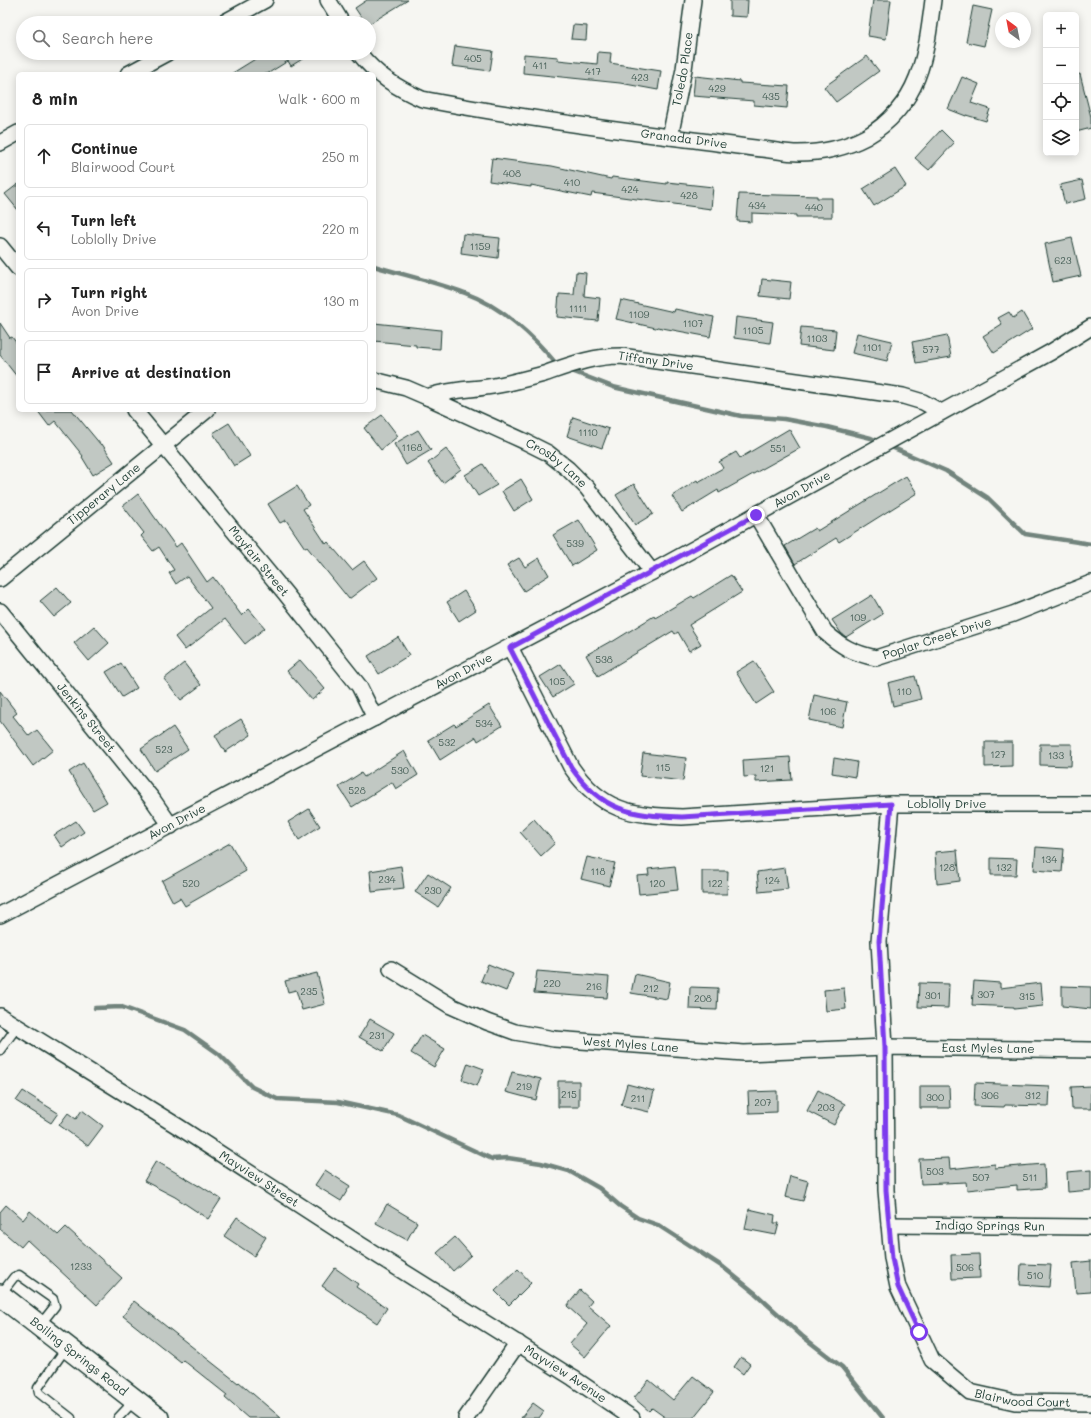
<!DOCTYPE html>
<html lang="en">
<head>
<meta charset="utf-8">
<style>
  :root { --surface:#fff; --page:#f2f2f2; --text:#222; --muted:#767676; --line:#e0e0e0 }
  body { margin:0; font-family:Mali,sans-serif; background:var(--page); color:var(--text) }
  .controls { position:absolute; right:12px; top:12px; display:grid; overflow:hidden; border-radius:6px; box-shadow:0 2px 10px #0003 }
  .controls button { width:36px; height:36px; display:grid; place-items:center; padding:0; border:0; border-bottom:1px solid var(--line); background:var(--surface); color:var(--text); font:20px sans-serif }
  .compass { position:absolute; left:995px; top:12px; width:36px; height:36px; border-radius:50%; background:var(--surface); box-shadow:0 2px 10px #0003; rotate:328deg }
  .stop { position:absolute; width:12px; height:12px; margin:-9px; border:3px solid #7c3aed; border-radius:50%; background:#fff }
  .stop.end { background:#7c3aed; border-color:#fff; box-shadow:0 1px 4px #0008 }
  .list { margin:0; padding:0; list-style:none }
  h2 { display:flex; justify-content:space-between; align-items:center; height:52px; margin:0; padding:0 16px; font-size:17px }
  h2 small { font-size:13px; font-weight:400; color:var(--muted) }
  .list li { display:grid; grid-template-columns:26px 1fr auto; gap:12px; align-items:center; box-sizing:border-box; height:64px; margin:0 8px 8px; padding:0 8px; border:1px solid var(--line); border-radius:6px }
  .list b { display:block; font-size:15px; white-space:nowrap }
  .list p { margin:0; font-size:13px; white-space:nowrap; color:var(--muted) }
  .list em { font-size:13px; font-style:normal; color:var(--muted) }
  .icon { flex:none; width:22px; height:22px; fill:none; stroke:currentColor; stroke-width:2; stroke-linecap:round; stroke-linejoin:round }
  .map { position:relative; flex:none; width:1091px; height:1418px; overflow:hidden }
  .search { position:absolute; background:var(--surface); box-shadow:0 2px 10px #0003; left:16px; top:16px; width:360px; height:44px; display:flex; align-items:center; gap:10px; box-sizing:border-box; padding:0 14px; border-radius:22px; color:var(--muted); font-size:15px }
  .panel { position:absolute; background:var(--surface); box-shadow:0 2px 10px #0003; left:16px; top:72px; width:360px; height:340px; border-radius:6px }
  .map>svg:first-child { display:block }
</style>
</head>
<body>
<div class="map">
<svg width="1091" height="1418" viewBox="0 0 1091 1418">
  <rect width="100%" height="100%" fill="#f6f6f2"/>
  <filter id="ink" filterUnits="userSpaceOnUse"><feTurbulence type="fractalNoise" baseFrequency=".025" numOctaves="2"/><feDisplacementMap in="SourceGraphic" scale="8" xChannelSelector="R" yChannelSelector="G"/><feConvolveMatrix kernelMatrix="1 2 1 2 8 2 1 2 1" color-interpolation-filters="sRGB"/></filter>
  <g filter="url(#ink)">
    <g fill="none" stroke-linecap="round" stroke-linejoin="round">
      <!-- stream -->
      <path stroke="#72847d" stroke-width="4.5" d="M374 266C404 275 435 282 465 293 501 306 534 336 558 366
        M569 370 613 387 741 416 784 419 827 427 871 438 880 442
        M889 446 946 471 988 498 1025 534 1091 544
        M95 1008 122 1007 185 1030 219 1054 252 1087 277 1099 338 1102 398 1115 492 1159 508 1158 541 1163 569 1171 599 1188 620 1206 638 1218 658 1225 723 1267 755 1293 802 1336 842 1367 883 1418"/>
    </g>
    <!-- building -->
    <path fill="#c1c8c3" stroke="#1f3d34" d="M367 0H408L369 24 365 23 355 8Z
      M730 0H748L747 17 730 16Z
      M873 0H891L886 39 868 36Z
      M973 6 992 10 984 46 966 42Z
      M573 25 587 26 586 40 571 39Z
      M455 46 493 51 490 71 452 66Z
      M598 52 611 53 610 63 661 71 658 90 620 83 523 73 524 54 558 57V60L597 64Z
      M265 53H312L291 66 288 61 267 74H231Z
      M867 56 879 71 836 102 824 87Z
      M1080 74 1091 117V128L1076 132V75Z
      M695 76 740 81V83L789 86 787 108 754 105V101L693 96Z
      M962 77 979 84 971 103 990 109 986 121 966 115V116L948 109Z
      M941 130 954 143 929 170 915 158Z
      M492 158 552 166 611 179 612 177 667 184V182L713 187 711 209 592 193 591 197 531 185V187L489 181Z
      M895 169 906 186 874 206 863 189Z
      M1082 180 1086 199 1065 204 1060 185Z
      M18 184V210L5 194Z
      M739 194 817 196V198H832V217H796V215L752 213V222L737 221Z
      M463 234 500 238 498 258 461 253Z
      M1072 238 1081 276 1053 282 1045 244Z
      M576 272 586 273 584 296 600 298 598 321 557 317 559 294 574 295Z
      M762 279 791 282 789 299 760 296Z
      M621 300 674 312 675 309 714 317 710 337 657 327 656 328 616 319Z
      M1009 312 1013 318 1022 312 1032 329 994 353 983 336 1002 324 998 318Z
      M736 317 773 322 770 343 734 338Z
      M0 323 10 338 12 337 18 345V378L0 355Z
      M374 323 441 330 440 349 416 347V345L374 341Z
      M801 327 836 330 834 350 799 346Z
      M857 333 892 341 887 361 852 353Z
      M947 335 951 357 916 363 912 342Z
      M37 410H72L101 445 102 444 114 462 93 475 82 457 83 456 55 421 49 426Z
      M382 415 398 436 381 450 364 428Z
      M573 417 609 429 602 448 567 436Z
      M229 423 250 456 234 466 213 433Z
      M789 429 800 448 719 493 718 490 682 512 672 496 697 480 698 482 723 468 719 462 736 452 740 458Z
      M418 430 431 450 406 465 394 444Z
      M446 449 461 469 443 483 428 463Z
      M483 464 497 485 478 496 465 475Z
      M906 476 917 493 839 542 836 538 795 564 785 546 815 528 817 531Z
      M521 479 533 499 514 511 502 491Z
      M634 484 653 514 635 525 616 495Z
      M297 486 309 505 303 509 326 544 328 542 352 570 364 561 377 578 349 599 307 547 305 548 286 520 280 523 268 504Z
      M138 494 176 547 181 543 207 582 213 577 242 616 249 609 265 628 245 644 225 619 185 650 175 637 211 608 187 576 176 584 169 573 174 570 159 547 153 551 141 536 144 533 123 506Z
      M579 520 597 550 572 566 553 535Z
      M519 558 525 567 539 558 549 575 524 591 507 565Z
      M731 575 742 592 689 625 701 644 689 651 678 632 675 634 673 631 598 676 586 655 611 641 612 642 654 616 655 618 692 596 694 598Z
      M57 587 71 603 54 617 40 601Z
      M464 591 476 610 459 621 447 602Z
      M872 595 883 614 846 637 841 633 832 620Z
      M94 626 109 643 89 661 74 643Z
      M398 637 409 655 379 674 368 656Z
      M300 660 325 689 312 700 287 671Z
      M754 661 774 692 756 704 736 672Z
      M121 663 137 688 122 697 106 672Z
      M184 663 201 685 181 700 164 679Z
      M561 664 574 684 553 697 540 677Z
      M915 676 921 699 893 706 888 683Z
      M0 691 17 713 13 716 29 736 37 730 53 750 33 766 0 721Z
      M814 695 847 702 842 727 809 720Z
      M489 705 502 726 478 741 476 737 440 760 428 740 454 724 456 726Z
      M241 719 251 735 225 752 215 735Z
      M173 727 188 749 155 771 141 749Z
      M985 742H1012V766L985 767Z
      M1040 744H1072L1071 766 1040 765Z
      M404 751 418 775 396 789 392 782 352 807 339 787 361 773 364 777Z
      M643 753 686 758 683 781 640 776Z
      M790 757 792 780 756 782V776L744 777 743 760Z
      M834 758 857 762 855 777 832 773Z
      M83 763 107 802 93 810 69 772Z
      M309 809 320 826 299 840 288 822Z
      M534 819 555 843 541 856 520 832Z
      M76 821 84 832 62 847 54 835Z
      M230 843 246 871 185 906 180 898 173 902 162 881Z
      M1036 847 1064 849 1062 872 1034 870Z
      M957 850 960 881 937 884 935 852Z
      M587 857 615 863 609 886 581 879Z
      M991 858 1017 859 1016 875H991Z
      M401 866 404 888 372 892 370 871Z
      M675 866 678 890 639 894 637 876 649 875 648 869Z
      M785 868 788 889 759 892 757 872Z
      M702 871H728L727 894H702Z
      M428 873 451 888 438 907 415 892Z
      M488 964 513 974 506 991 481 981Z
      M537 971 609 977 607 998 534 993Z
      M317 973 325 1004 302 1010 296 990 288 992 285 981Z
      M635 974 670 982 667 999 631 993Z
      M974 981 1000 983V988L1041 983 1043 1006 1014 1009V1007L972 1005Z
      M919 983 949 984 948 1008 918 1007Z
      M1062 986 1091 987V1009L1062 1006Z
      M690 987 718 988 717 1010 689 1009Z
      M844 988 846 1009 826 1011 824 990Z
      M370 1019 394 1033 383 1051 359 1037Z
      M422 1035 445 1049 434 1067 411 1053Z
      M468 1063 484 1069 477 1086 462 1080Z
      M512 1072 541 1079 536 1100 506 1092Z
      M558 1081H579V1107H558Z
      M975 1083 1050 1086 1049 1106 1005 1105 1004 1107 974 1106Z
      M627 1084 654 1091 649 1112 621 1105Z
      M920 1086H949L950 1108H920Z
      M1091 1086V1109H1072L1071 1087Z
      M818 1090 845 1104 834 1125 807 1111Z
      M23 1091 58 1113 51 1123 16 1101Z
      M777 1091V1112L749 1113 748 1092Z
      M82 1110 103 1126 88 1146 59 1125 68 1113 76 1119Z
      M949 1158 950 1169 995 1164V1168L1044 1164 1045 1188 1017 1190V1185L967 1190 966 1182 921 1184 919 1159Z
      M156 1161 199 1186V1185L221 1199 208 1219 175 1197 144 1181Z
      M325 1170 350 1186 341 1201 315 1185Z
      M1091 1170V1190L1068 1192 1067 1172Z
      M790 1176 808 1181 803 1201 785 1197Z
      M387 1204 417 1222 407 1240 376 1223Z
      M6 1205 23 1220 30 1211 58 1235 66 1227 122 1278 97 1305 27 1240 21 1247 0 1229V1212Z
      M749 1209 775 1215 774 1223H779L776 1235 745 1229Z
      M237 1217 266 1237 254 1256 224 1236Z
      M455 1237 471 1255 453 1271 437 1253Z
      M979 1254 980 1278 952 1279 951 1255Z
      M1091 1261V1292L1076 1293 1073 1263Z
      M1021 1264 1051 1265 1049 1287 1020 1285Z
      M335 1268 358 1284 356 1287 387 1308 377 1323 322 1286Z
      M518 1269 531 1283 509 1305 495 1291Z
      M580 1290 592 1301 588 1306 611 1326 585 1357 570 1344 587 1324 567 1306Z
      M134 1301 238 1383 239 1382 281 1418H248L225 1398 227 1395 183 1360 181 1362 123 1316Z
      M741 1357 750 1364 743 1374 734 1367Z
      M693 1376 714 1392 693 1418H666L652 1408 649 1411 634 1398 649 1380 673 1400Z
      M533 1403 544 1411 539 1418H521Z"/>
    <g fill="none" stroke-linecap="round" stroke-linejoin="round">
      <defs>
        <path id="service" d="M0 1050 17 1027
          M1 1294 14 1277 19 1275 53 1299 55 1306 40 1325
          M66 1348 38 1388 39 1393 71 1418
          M118 1418 134 1401"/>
        <g id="minor">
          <path d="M328 0 342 23"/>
          <path d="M223 23 265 0"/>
          <path id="s1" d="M359 53C376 75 397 88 422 99 509 116 598 128 686 139 711 142 737 146 762 149 774 150 786 153 798 153 822 153 845 148 866 137 920 105 926 56 933 0"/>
          <path d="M128 74 167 53"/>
          <path id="s2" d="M670 137 684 69 693 0"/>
          <path d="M0 143 18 133"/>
          <path d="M0 246 18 268"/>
          <path id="s3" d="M374 380 406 388 427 397C449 389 475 390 499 385 514 382 529 378 544 374 570 365 593 356 621 356L903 396 923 402 941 412"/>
          <path id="s4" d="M427 397 524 441 548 453 568 469 587 488 652 572"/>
          <path id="s5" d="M134 410 285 593 359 686 375 718"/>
          <path id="s6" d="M756 515 825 632C842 647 853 653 876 658L1013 614 1091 583"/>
          <path id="s7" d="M0 579 207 410"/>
          <path id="s8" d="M0 611 153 800 171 826"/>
          <path id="s9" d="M510 647 571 767C602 812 631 815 682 817L891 804H1091"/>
          <path id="s10" d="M891 804 879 941 885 1047 886 1190 892 1258 898 1287 932 1360 970 1392 1015 1402 1091 1403"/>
          <path id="s11" d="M0 915 652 572 1051 352 1091 327"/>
          <path id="s12" d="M391 969 451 1006 487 1022 515 1032 554 1039 744 1053 885 1047 1091 1050"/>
          <path id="s13" d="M0 1016 179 1127 361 1245 573 1378 632 1418"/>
          <path id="s14" d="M889 1225 1091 1227"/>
          <path d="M466 1418 518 1343"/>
        </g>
        <g id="secondary">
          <path id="s15" d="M0 1295 158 1418"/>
        </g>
      </defs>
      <!-- service casing -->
      <use href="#service" stroke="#1f3d34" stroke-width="11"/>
      <!-- minor casing -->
      <use href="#minor" stroke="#1f3d34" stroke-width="18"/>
      <!-- secondary casing -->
      <use href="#secondary" stroke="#1f3d34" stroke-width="24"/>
      <!-- service -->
      <use href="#service" stroke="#f6f6f2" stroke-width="8"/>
      <!-- minor -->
      <use href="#minor" stroke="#f6f6f2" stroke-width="15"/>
      <!-- secondary -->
      <use href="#secondary" stroke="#f6f6f2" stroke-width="21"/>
    </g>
  </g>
  <g fill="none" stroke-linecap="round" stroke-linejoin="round" filter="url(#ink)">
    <!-- route -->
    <path stroke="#7c3aed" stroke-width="5" d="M756 515 510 648 571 767C602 812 631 815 682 817L891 804 879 941 885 1047 886 1190 892 1258 898 1287 919 1332"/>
  </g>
  <g text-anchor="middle" stroke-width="3.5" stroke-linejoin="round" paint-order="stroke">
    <!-- number labels -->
    <g font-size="10" fill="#486058">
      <text x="473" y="62">405</text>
      <text x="540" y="69">411</text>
      <text x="593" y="75">417</text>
      <text x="640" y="81">423</text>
      <text x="717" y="92">429</text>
      <text x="771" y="100">435</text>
      <text x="512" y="177">408</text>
      <text x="572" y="186">410</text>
      <text x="630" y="193">424</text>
      <text x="689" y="199">428</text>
      <text x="757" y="209">434</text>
      <text x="814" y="211">440</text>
      <text x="480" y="250">1159</text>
      <text x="1063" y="264">623</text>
      <text x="578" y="312">1111</text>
      <text x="639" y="318">1109</text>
      <text x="693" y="327">1107</text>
      <text x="753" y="334">1105</text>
      <text x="817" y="342">1103</text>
      <text x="872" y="351">1101</text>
      <text x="931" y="353">577</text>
      <text x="588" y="436">1110</text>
      <text x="412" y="451">1168</text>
      <text x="778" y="452">551</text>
      <text x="575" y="547">539</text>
      <text x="858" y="621">109</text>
      <text x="604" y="663">538</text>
      <text x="557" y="685">105</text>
      <text x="904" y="695">110</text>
      <text x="828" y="715">106</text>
      <text x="484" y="727">534</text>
      <text x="447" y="746">532</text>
      <text x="164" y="753">523</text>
      <text x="998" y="758">127</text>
      <text x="1056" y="759">133</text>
      <text x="663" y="771">115</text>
      <text x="767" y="772">121</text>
      <text x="400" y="774">530</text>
      <text x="357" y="794">528</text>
      <text x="1049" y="863">134</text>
      <text x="947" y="871">128</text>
      <text x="1004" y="871">132</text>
      <text x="598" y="875">118</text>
      <text x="387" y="883">234</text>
      <text x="772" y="884">124</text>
      <text x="191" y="887">520</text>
      <text x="657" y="887">120</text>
      <text x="715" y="887">122</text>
      <text x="433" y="894">230</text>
      <text x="552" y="987">220</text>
      <text x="594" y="990">216</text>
      <text x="651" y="992">212</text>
      <text x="309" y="995">235</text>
      <text x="986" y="998">307</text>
      <text x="933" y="999">301</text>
      <text x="1027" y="1000">315</text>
      <text x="703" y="1002">208</text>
      <text x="377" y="1039">231</text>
      <text x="524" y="1090">219</text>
      <text x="569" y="1098">215</text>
      <text x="990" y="1099">306</text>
      <text x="1033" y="1099">312</text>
      <text x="935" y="1101">300</text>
      <text x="638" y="1102">211</text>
      <text x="763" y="1106">207</text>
      <text x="826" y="1111">203</text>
      <text x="935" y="1175">503</text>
      <text x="981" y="1181">507</text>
      <text x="1030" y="1181">511</text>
      <text x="81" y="1270">1233</text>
      <text x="965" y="1271">506</text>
      <text x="1035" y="1279">510</text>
    </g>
    <!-- street labels -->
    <g font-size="12" fill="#1f3d34" stroke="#f6f6f2">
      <text dy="4" stroke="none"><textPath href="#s2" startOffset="69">Toledo Place</textPath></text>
      <text dy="4" stroke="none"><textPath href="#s1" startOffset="344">Granada Drive</textPath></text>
      <text dy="4" stroke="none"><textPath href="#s3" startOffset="290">Tiffany Drive</textPath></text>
      <text dy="4" stroke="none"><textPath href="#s4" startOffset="146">Crosby Lane</textPath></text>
      <text dy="4" stroke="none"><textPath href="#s11" startOffset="908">Avon Drive</textPath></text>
      <text dy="4" stroke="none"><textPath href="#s7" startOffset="134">Tipperary Lane</textPath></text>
      <text dy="4" stroke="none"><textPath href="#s5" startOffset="196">Mayfair Street</textPath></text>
      <text dy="4" stroke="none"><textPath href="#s6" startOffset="258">Poplar Creek Drive</textPath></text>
      <text dy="4" stroke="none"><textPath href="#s11" startOffset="524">Avon Drive</textPath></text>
      <text dy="4" stroke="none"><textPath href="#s8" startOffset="137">Jenkins Street</textPath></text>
      <text dy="4" stroke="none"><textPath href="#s9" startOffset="528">Loblolly Drive</textPath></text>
      <text dy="4" stroke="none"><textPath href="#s11" startOffset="200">Avon Drive</textPath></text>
      <text dy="4" stroke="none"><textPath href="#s12" startOffset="256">West Myles Lane</textPath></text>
      <text dy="4" stroke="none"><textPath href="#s12" startOffset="614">East Myles Lane</textPath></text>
      <text dy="4" stroke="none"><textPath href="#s13" startOffset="306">Mayview Street</textPath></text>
      <text dy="4" stroke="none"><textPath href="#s14" startOffset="101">Indigo Springs Run</textPath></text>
      <text dy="4" stroke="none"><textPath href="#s15" startOffset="100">Boiling Springs Road</textPath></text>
      <text dy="4" stroke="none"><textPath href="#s13" startOffset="669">Mayview Avenue</textPath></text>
      <text dy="4" stroke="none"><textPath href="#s10" startOffset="668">Blairwood Court</textPath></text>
    </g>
  </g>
</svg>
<div class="controls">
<button>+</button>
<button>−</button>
<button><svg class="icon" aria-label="locate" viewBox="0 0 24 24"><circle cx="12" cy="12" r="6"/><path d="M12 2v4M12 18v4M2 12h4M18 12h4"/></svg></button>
<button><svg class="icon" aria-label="layers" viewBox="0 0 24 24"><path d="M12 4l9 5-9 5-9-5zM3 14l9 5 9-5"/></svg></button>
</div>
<svg class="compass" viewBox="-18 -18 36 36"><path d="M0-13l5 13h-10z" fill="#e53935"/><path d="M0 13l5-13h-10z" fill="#767676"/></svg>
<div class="stop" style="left:919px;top:1332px"></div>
<div class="stop end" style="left:756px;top:515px"></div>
<div class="search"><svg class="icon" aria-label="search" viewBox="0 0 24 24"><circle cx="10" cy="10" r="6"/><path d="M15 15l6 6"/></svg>Search here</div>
<section class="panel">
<h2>8 min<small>Walk · 600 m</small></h2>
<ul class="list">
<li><svg class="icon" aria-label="ahead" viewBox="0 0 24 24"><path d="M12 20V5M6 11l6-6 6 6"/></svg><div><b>Continue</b><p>Blairwood Court</p></div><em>250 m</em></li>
<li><svg class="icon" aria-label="left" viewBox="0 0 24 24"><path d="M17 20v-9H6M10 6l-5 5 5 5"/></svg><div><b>Turn left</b><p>Loblolly Drive</p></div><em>220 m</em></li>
<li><svg class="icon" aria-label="right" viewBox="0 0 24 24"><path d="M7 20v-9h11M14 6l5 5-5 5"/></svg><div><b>Turn right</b><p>Avon Drive</p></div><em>130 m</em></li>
<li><svg class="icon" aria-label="arrive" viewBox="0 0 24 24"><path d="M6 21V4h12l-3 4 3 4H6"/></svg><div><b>Arrive at destination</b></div></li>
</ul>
</section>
</div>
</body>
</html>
